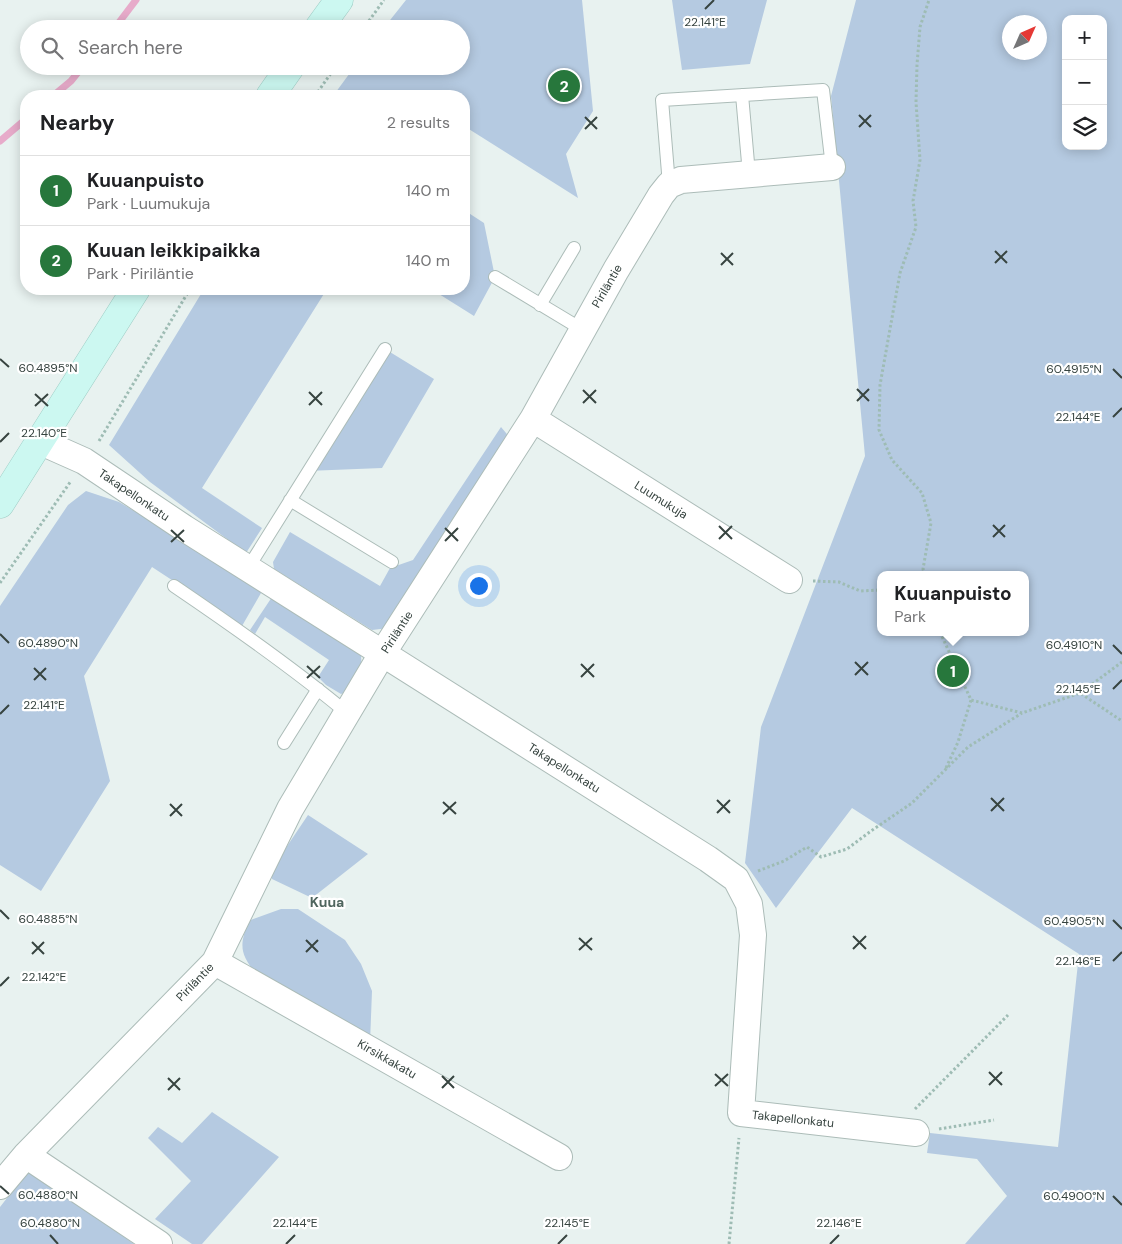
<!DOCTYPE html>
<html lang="en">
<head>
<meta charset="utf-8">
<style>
  :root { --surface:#fff; --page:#f2f2f2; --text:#202124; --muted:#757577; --line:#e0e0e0; --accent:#27773c }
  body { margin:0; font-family:"DM Sans",sans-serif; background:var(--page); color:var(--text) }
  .controls { position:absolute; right:15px; top:15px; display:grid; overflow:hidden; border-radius:10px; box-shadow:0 2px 12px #0003 }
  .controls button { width:45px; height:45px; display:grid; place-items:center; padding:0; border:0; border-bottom:1px solid var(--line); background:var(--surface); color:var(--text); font:25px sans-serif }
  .compass { position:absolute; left:1002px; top:15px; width:45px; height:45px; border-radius:50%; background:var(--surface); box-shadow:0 2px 12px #0003; rotate:45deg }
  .you { position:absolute; left:478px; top:585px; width:18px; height:18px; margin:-12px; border:4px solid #fff; border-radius:50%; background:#1a73e8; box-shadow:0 0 0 8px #1a73e833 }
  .badge { display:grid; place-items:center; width:32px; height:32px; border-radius:50%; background:var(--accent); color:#fff; font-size:16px; font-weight:700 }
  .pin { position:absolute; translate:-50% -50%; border:2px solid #fff; box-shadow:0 1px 5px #0006 }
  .popup { position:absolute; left:877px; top:571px; width:152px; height:65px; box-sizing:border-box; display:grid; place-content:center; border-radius:10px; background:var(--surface); filter:drop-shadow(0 1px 4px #0005); font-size:16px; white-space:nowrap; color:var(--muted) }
  .popup b { font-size:19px; color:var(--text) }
  .popup::after { content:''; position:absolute; left:50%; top:100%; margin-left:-10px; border:10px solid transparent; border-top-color:var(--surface) }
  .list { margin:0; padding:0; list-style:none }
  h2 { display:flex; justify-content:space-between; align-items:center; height:65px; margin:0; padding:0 20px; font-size:21px }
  h2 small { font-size:16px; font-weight:400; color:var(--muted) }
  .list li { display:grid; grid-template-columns:32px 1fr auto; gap:15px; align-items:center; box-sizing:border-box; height:70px; padding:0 20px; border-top:1px solid var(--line) }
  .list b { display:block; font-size:19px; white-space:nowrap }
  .list p { margin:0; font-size:16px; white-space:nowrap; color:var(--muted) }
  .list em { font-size:16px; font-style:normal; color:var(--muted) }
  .icon { flex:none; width:28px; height:28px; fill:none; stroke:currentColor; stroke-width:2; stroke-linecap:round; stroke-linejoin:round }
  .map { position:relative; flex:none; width:1122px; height:1244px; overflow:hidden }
  .search { position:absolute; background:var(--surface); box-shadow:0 2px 12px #0003; left:20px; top:20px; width:450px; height:55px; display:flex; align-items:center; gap:12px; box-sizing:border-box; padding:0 18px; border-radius:28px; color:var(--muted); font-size:19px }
  .panel { position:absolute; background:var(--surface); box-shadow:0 2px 12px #0003; left:20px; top:90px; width:450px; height:205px; border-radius:20px }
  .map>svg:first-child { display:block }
</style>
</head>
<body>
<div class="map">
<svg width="1122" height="1244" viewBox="0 0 1122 1244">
  <rect width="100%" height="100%" fill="#e8f2f0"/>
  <!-- green -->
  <path fill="#b5cae1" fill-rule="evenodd" d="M406 0H582L593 111 566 154 578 198 464 126V96H333L355 66H461V29H383Z
    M672 0H767L750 64 682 70Z
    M856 0H1122V1244H965L1007 1196 977 1159 927 1153 930 1133 1058 1147 1079 954 852 808 776 908 745 863 761 727 865 456 831 96ZM1066 19H1103V146H1066ZM1010 22H1040V52H1010ZM880 575H1026V632H880Z
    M464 210 484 223 495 277 474 316 431 289H464Z
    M204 289H327L202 488 262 528 246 553 150 482 109 445Z
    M385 349 434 379 382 468 307 471Z
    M501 427 511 439 389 628 372 630 274 569 273 562 290 532 380 586 390 568 413 560Z
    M86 491 119 502 173 534 259 588 261 593 242 626 152 567 84 676 110 781 41 891 0 865V606L68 505Z
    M274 594 350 642 361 656 362 671 352 690 341 694 326 685 318 677 329 660 265 617 255 634 250 630Z
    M308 815 368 854 312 898 272 879 271 870Z
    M281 909H298L345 940 361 964 372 991 370 1043 256 974C239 952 240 946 248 921Z
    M212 1112 279 1157 202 1244H192L155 1219 191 1181 148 1138 158 1127 182 1143Z
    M29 1170 134 1244H0V1207Z"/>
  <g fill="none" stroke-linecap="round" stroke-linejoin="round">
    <!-- stream -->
    <path stroke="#e7abca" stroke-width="7" d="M114 29 136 0
      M53 96 71 81 83 66
      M0 141 26 119"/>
    <defs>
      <path id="lane" d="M742 95 749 174
        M669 185 662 100 823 90 832 167
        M495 277 583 330
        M540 305 574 248
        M290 500 392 562
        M248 568 385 349
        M174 586C233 626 292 667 347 713
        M284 743 318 689"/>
      <path id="street" d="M533 419 789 580
        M39 441 84 461 184 528 708 859 736 879 749 904 753 935 741 1113 916 1133
        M215 962 559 1157
        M26 1155 159 1244
        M0 1186 26 1155 215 962 290 809 382 654 533 419 616 270 661 195 669 185 681 180 832 167"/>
      <path id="secondary" d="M318 29 339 0
        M270 96 291 66
        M0 504 136 289"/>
    </defs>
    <!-- lane casing -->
    <use href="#lane" stroke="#acbcb8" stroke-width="14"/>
    <!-- street casing -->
    <use href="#street" stroke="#acbcb8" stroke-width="28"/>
    <!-- secondary casing -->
    <use href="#secondary" stroke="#9dccc4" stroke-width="29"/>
    <!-- path -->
    <path stroke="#9ebcb4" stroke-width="3" stroke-dasharray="2.5 2.5" stroke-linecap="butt" d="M363 29 384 0
      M315 96 336 66
      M99 441 190 289
      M925 575 923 569 931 523 922 493 892 460 879 430 880 385 900 273 916 227 913 201 920 160 916 102 917 65 920 27 929 0
      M813 581 839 582 860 591 880 590
      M0 583 71 481
      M940 632 971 700 1022 713 1080 693 1122 721
      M1080 693 1122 662
      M946 768 958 742 971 700
      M758 871 784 861 807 847 821 857 847 849 871 831 912 803 968 747 1022 713
      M915 1109 1008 1015
      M939 1129 994 1120
      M729 1244 739 1138"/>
    <!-- lane -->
    <use href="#lane" stroke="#fff" stroke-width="12"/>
    <!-- street -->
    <use href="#street" stroke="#fff" stroke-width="26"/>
    <!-- secondary -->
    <use href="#secondary" stroke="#ccf8f1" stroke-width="28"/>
  </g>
  <!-- ticks -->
  <path fill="none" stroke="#374440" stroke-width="2" d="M705 9 714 0M859 115 871 127M585 117 597 129M859 127 871 115M585 129 597 117M995 251 1007 263M721 253 733 265M995 263 1007 251M721 265 733 253M0 359 9 367M1113 369 1122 378M857 389 869 401M583 390 596 403M309 392 322 405M35 394 48 406M857 401 869 389M583 403 596 390M309 405 322 392M35 406 48 394M1113 417 1122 408M0 442 9 433M993 525 1005 537M719 526 732 539M445 528 458 541M171 530 184 542M993 537 1005 525M719 539 732 526M445 541 458 528M171 542 184 530M0 634 9 643M1113 645 1122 654M855 662 868 675M581 664 594 677M307 666 320 678M34 668 46 680M855 675 868 662M581 677 594 664M307 678 320 666M34 680 46 668M1113 689 1122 680M0 714 9 705M991 798 1004 811M717 800 730 813M443 802 456 814M170 804 182 816M991 811 1004 798M717 813 730 800M443 814 456 802M170 816 182 804M0 910 9 919M1113 920 1122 929M853 936 866 949M579 938 592 950M306 940 318 952M32 942 44 954M853 949 866 936M579 950 592 938M306 952 318 940M32 954 44 942M1113 961 1122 952M0 986 9 977M989 1072 1002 1085M715 1074 728 1086M442 1076 454 1088M168 1078 180 1090M989 1085 1002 1072M715 1086 728 1074M442 1088 454 1076M168 1090 180 1078M0 1186 9 1194M1113 1196 1122 1205M50 1235 58 1244M286 1244 295 1235M558 1244 567 1235M830 1244 839 1235"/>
  <g text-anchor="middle" stroke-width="4.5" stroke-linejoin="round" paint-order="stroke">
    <!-- street labels -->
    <g font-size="12" fill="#374440" stroke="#fff">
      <text transform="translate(607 286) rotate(-60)" y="4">Piriläntie</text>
      <text transform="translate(134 495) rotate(34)" y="4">Takapellonkatu</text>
      <text transform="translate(661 500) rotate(32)" y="4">Luumukuja</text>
      <text transform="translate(397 632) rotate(-57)" y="4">Piriläntie</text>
      <text transform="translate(564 768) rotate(32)" y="4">Takapellonkatu</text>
      <text transform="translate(195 982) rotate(-46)" y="4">Piriläntie</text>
      <text transform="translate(387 1059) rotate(30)" y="4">Kirsikkakatu</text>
      <text transform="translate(793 1119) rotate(6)" y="4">Takapellonkatu</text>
    </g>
    <!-- neighbourhood labels -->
    <g font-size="14" font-weight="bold" fill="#50665f" stroke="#fff">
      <text x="327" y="907">Kuua</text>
    </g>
  </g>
  <g font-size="12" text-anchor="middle" fill="#374440" stroke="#fff" stroke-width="4.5" stroke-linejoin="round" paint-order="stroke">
    <text x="705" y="26">22.141°E</text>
    <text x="48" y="372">60.4895°N</text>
    <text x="1074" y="373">60.4915°N</text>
    <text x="1078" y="421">22.144°E</text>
    <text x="44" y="437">22.140°E</text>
    <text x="48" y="647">60.4890°N</text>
    <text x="1074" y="649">60.4910°N</text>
    <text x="1078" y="693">22.145°E</text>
    <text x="44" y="709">22.141°E</text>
    <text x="48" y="923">60.4885°N</text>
    <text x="1074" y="925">60.4905°N</text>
    <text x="1078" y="965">22.146°E</text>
    <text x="44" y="981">22.142°E</text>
    <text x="48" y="1199">60.4880°N</text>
    <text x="1074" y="1200">60.4900°N</text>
    <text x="50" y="1227">60.4880°N</text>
    <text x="295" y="1227">22.144°E</text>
    <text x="567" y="1227">22.145°E</text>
    <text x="839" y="1227">22.146°E</text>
  </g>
</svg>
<div class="controls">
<button>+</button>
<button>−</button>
<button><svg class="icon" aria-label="layers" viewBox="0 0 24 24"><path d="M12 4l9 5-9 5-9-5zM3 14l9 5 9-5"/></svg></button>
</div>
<svg class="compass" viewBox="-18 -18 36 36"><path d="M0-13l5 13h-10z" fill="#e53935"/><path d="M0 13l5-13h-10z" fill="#757577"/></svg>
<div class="you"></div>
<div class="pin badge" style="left:953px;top:671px">1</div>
<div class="popup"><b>Kuuanpuisto</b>Park</div>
<div class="pin badge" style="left:564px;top:86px">2</div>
<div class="search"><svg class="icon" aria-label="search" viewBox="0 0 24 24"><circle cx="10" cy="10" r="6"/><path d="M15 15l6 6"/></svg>Search here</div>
<section class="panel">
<h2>Nearby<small>2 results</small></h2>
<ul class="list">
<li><span class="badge">1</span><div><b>Kuuanpuisto</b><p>Park · Luumukuja</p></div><em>140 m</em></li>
<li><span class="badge">2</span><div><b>Kuuan leikkipaikka</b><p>Park · Piriläntie</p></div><em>140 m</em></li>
</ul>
</section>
</div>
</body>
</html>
